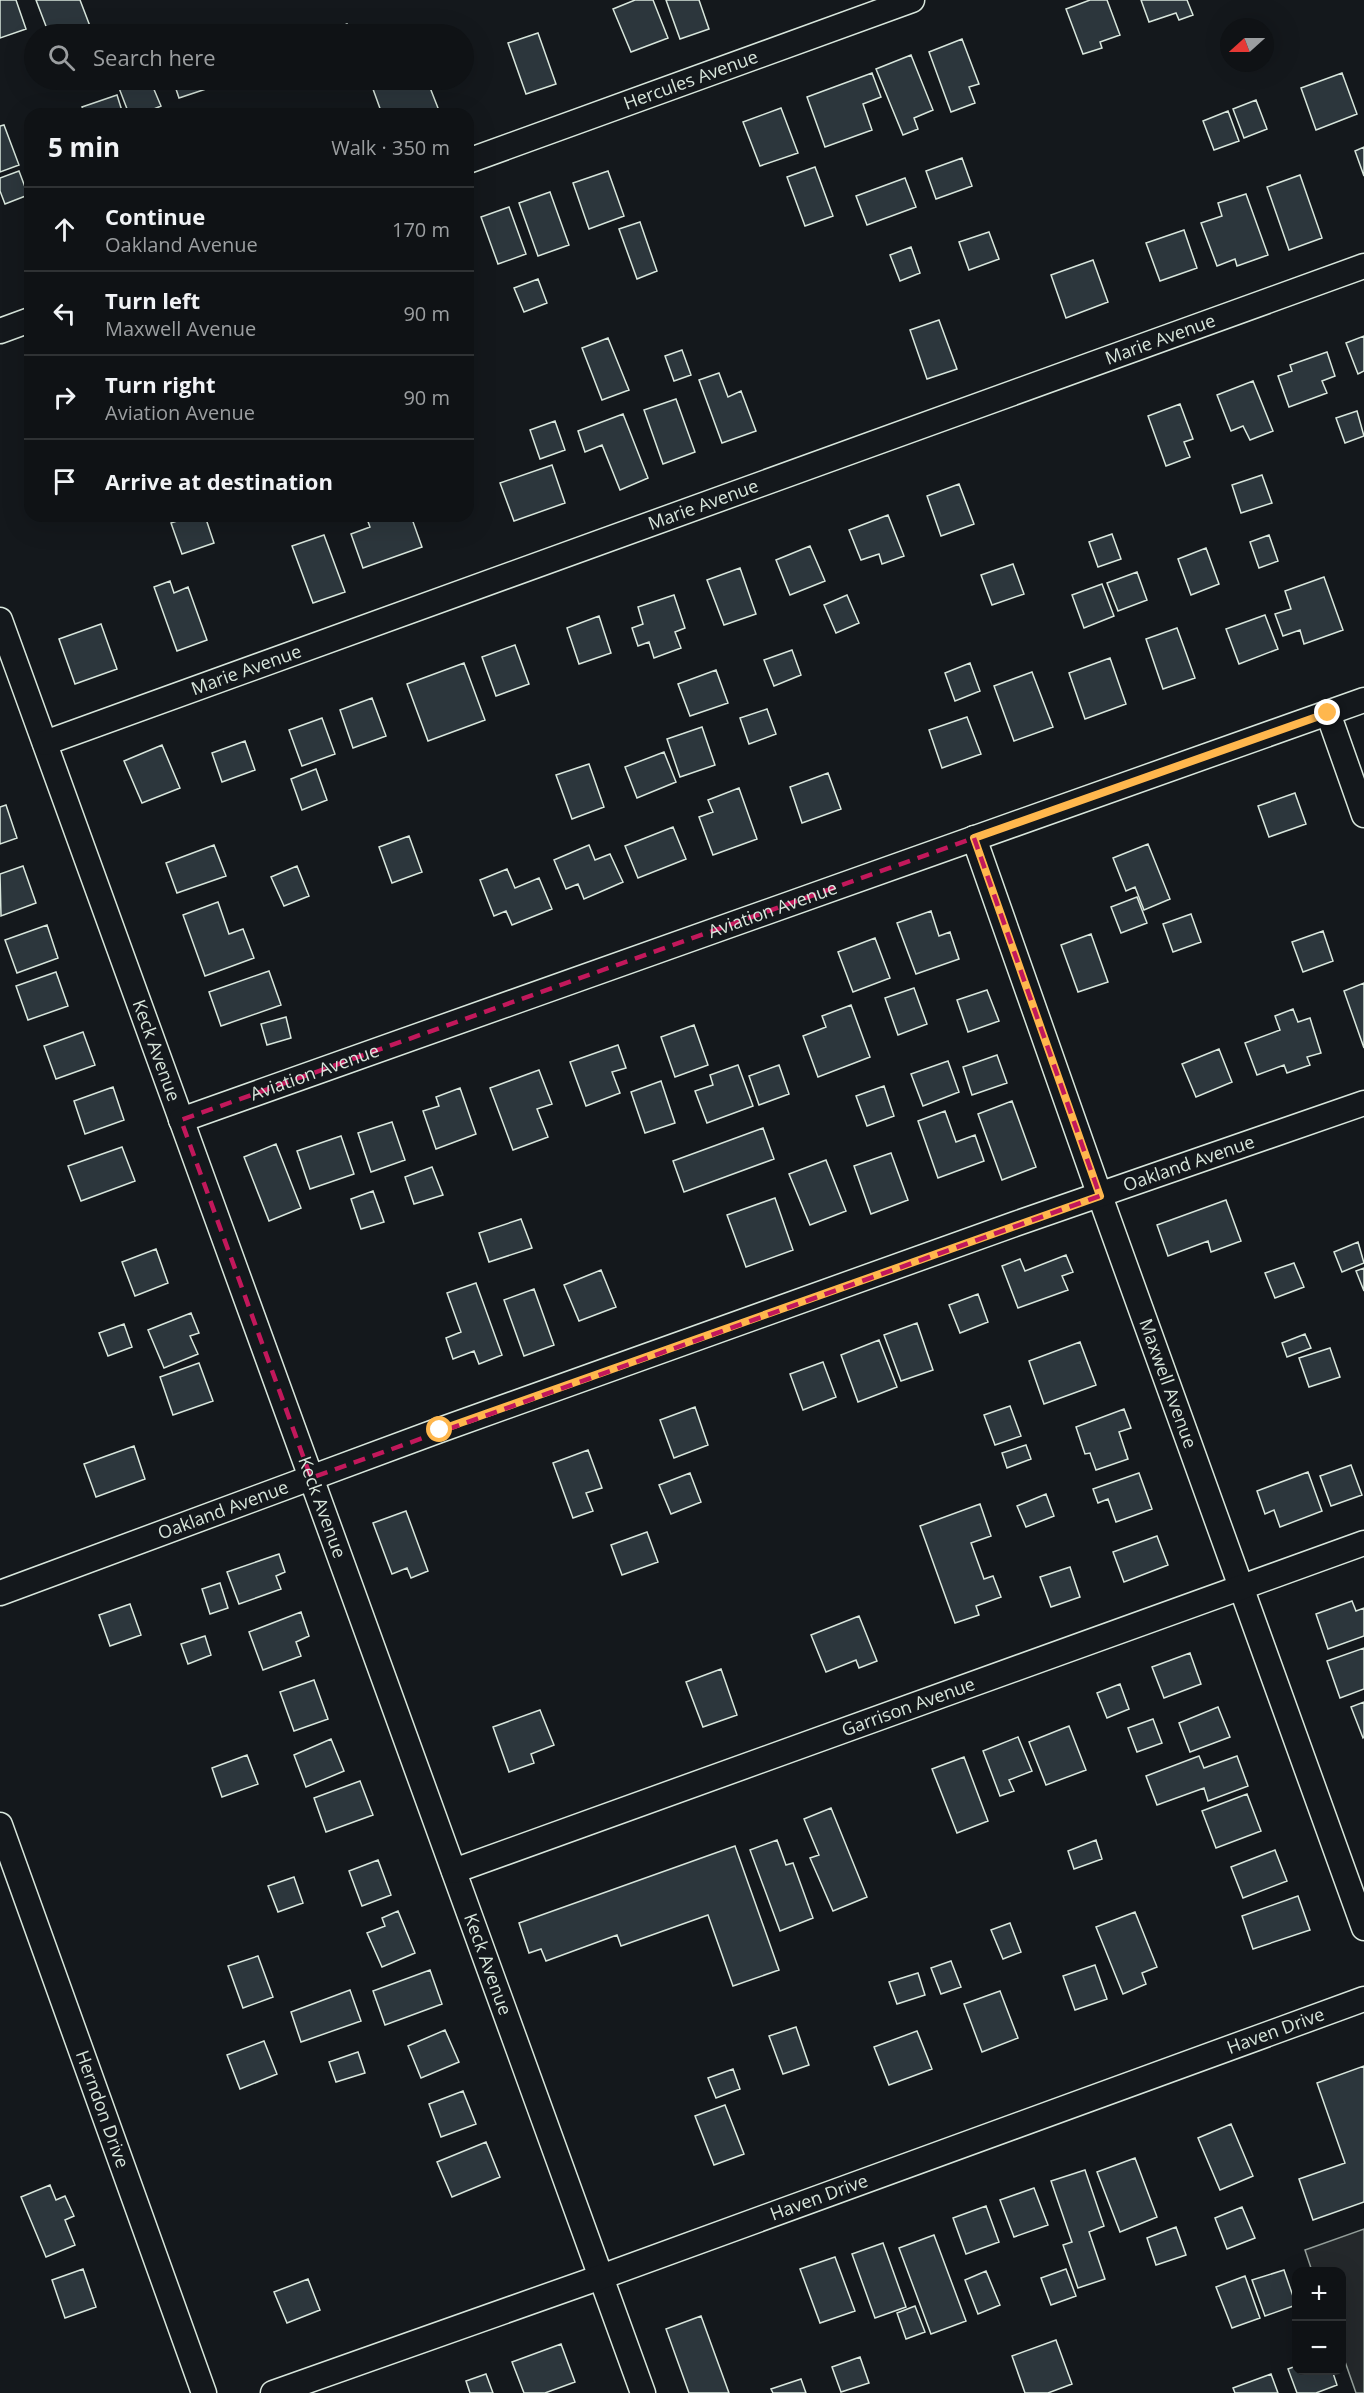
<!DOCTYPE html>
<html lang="en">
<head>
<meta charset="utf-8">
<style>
  :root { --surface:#0f1215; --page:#181b1e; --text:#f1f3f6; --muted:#9b9ea0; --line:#2f3234 }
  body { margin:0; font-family:"Open Sans",sans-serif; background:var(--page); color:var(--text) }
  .controls { position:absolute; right:18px; bottom:18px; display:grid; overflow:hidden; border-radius:12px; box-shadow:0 6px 24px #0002 }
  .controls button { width:54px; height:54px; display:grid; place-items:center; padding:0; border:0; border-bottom:2px solid var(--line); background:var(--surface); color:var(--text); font:30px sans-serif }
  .compass { position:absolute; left:1220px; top:18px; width:54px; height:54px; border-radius:50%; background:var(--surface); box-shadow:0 6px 24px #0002; rotate:249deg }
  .stop { position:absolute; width:18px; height:18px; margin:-14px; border:4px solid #ffb74d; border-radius:50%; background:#fff }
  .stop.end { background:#ffb74d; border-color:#fff; box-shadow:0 2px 6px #0008 }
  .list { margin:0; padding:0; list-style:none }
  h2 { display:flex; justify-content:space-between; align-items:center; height:78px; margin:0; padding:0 24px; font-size:26px }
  h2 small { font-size:20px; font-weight:400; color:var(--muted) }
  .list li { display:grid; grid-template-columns:39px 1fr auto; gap:18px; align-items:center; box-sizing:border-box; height:84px; padding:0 24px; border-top:2px solid var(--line) }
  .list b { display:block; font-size:22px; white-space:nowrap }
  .list p { margin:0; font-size:20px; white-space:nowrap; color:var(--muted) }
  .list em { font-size:20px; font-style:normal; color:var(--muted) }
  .icon { flex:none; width:33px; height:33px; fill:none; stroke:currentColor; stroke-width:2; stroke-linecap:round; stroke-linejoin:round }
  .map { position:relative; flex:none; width:1364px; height:2393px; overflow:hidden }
  .search { position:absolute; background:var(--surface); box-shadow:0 6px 24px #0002; left:24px; top:24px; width:450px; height:66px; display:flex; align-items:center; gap:15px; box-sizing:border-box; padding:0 21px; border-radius:33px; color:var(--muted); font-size:22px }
  .panel { position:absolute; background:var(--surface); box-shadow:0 6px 24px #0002; left:24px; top:108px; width:450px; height:414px; border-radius:18px }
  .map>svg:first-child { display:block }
</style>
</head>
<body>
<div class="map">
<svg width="1364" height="2393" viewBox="0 0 1364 2393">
  <rect width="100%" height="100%" fill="#14181c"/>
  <!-- parking -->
  <path fill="#24282b" stroke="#939e99" stroke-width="1.5" d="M1364 2229V2393H1356L1342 2353V2272L1312 2271 1305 2250Z"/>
  <!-- building -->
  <path fill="#2c363c" stroke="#d8e6dc" stroke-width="1.5" d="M0 0H16L26 29 0 38Z
    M36 0H80L93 34H49Z
    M635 0H653L668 38 631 52 613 9Z
    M666 0H699L709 29 680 39Z
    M1090 0H1107L1120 35 1100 42 1102 48 1083 54 1066 9Z
    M1141 0H1187L1193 15 1179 20 1176 13 1149 22Z
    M347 24 351 34H328L327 32Z
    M538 33 556 84 526 94 508 43Z
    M962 39 979 84 969 87 975 103 951 112 929 52Z
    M911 55 933 110 914 118 918 129 903 135 876 69Z
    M872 73 881 97 863 104 872 130 825 147 807 97Z
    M1342 73 1357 114 1316 130 1301 88Z
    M139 80H150L161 106 142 114H129L119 88Z
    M173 80H220L221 84 179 98Z
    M381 80H427L438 108 422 114H382L373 89 384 86Z
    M117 95 123 114H85L82 107Z
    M1256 100 1267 129 1244 138 1233 109Z
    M781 108 798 153 760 166 743 122Z
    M1228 111 1239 141 1214 150 1203 121Z
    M4 125 19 165 0 172V126Z
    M1364 147V176L1355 151Z
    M962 158 972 186 936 199 926 171Z
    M815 167 833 216 805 226 787 177Z
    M19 171 28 195 5 204 0 191V178Z
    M608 171 624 216 589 229 573 183Z
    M1300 175 1322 238 1289 250 1267 187Z
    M905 178 916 207 867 225 856 196Z
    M550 192 569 245 538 256 519 203Z
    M1246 194 1268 255 1237 266 1235 259 1217 266 1201 223 1222 216 1218 203Z
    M509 207 526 254 498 264 481 217Z
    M640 222 657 271 637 279 619 229Z
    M1184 230 1197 268 1160 281 1146 243Z
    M989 232 999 259 969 270 959 242Z
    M911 247 920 273 900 281 890 255Z
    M1093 260 1108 302 1066 318 1051 275Z
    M538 279 547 303 524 312 514 288Z
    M939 320 957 369 927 379 910 330Z
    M1364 336V371L1358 374 1346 343Z
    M608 338 629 390 602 400 582 348Z
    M682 350 691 375 674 381 665 356Z
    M1327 352 1335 376 1322 381 1327 393 1289 407 1278 376 1292 371 1290 365Z
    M719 373 728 397 741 391 756 431 722 443 699 380Z
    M1253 381 1273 431 1250 440 1243 426 1231 431 1217 395Z
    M676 399 695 452 663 464 644 410Z
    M1180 404 1193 439 1184 442 1190 457 1166 466 1148 416Z
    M1357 411 1364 436 1345 443 1336 418Z
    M623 414 648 478 620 490 602 445 585 452 578 431Z
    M555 421 565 450 540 459 530 430Z
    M552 465 565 503 514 521 500 483Z
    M1262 475 1272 503 1241 513 1232 485Z
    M959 484 974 524 941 536 927 496Z
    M888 515 904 556 882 564 879 554 861 560 849 530Z
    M192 516H205L214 543 182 554 171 523Z
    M366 516H396L397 519 411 516 422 547 363 568 351 534 370 527Z
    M1112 534 1121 559 1098 567 1089 542Z
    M324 535 345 592 313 603 292 546Z
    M1269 535 1278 561 1259 568 1250 542Z
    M810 546 825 581 790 595 776 560Z
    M1206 548 1219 584 1191 595 1178 559Z
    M1013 564 1024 594 992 605 981 575Z
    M740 568 756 614 724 625 707 580Z
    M1137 572 1147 600 1118 611 1107 583Z
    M1324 577 1343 630 1304 644 1300 630 1283 636 1275 614 1291 609 1285 591Z
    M170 581 174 593 188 587 207 640 177 651 154 587Z
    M1102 584 1114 616 1084 628 1072 595Z
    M674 595 685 628 675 632 681 648 654 658 649 642 638 646 632 628 643 624 638 607Z
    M847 595 859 623 836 633 824 605Z
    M1265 615 1278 649 1239 664 1226 629Z
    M599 616 611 653 579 664 567 628Z
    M101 624 117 669 75 684 59 639Z
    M1177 628 1195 678 1163 689 1146 639Z
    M515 645 529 684 496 696 482 657Z
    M792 650 801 675 774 686 764 660Z
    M1110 658 1126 704 1085 719 1069 673Z
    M464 663 485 720 428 741 407 684Z
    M970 663 980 691 955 701 945 673Z
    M716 670 728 703 690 716 678 684Z
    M1032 672 1053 727 1014 741 994 686Z
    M372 698 386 736 353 748 340 710Z
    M767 709 776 734 749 744 740 718Z
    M967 717 981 754 942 768 929 730Z
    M322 718 335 754 302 766 289 730Z
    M702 727 715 765 680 777 667 739Z
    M245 741 255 770 222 782 212 753Z
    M162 745 180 788 142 803 124 761Z
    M664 752 676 782 637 798 625 767Z
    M589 764 604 807 572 819 556 775Z
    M316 769 327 800 302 810 291 779Z
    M828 773 841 809 802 823 790 787Z
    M739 788 757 839 713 855 699 817 713 812 708 800Z
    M1295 793 1306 824 1269 837 1258 806Z
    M6 805 17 838 0 844V807Z
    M673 827 686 859 638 878 625 846Z
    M409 836 422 872 392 883 379 847Z
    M1148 844 1170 899 1144 910 1135 887 1126 891 1113 858Z
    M214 845 226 876 177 893 166 863Z
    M589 845 595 860 610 854 623 882 584 899 578 884 566 889 554 860Z
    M23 866 36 903 1 916 0 874Z
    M297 866 309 896 284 906 271 877Z
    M507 869 515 888 539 878 552 909 512 925 506 911 494 916 480 880Z
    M1137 897 1147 923 1121 933 1111 907Z
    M218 902 229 934 243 929 254 958 205 976 183 915Z
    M931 911 939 936 950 932 959 959 916 974 897 923Z
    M1191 914 1201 942 1173 952 1163 924Z
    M47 925 58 958 17 973 5 940Z
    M1323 931 1333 961 1303 972 1292 942Z
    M1091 934 1108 982 1078 992 1061 945Z
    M875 938 890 978 853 992 838 952Z
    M269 971 281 1005 221 1026 209 992Z
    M56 972 68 1006 28 1020 16 986Z
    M1364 983V1048L1344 991Z
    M914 988 927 1024 898 1035 885 998Z
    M987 990 999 1021 968 1032 957 1000Z
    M851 1005 870 1057 818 1077 803 1036 826 1027 822 1016Z
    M1293 1009 1298 1022 1310 1018 1321 1053 1307 1057 1310 1065 1287 1073 1284 1065 1257 1075 1245 1043 1280 1030 1275 1016Z
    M286 1017 291 1038 267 1045 261 1024Z
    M694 1025 708 1065 675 1077 661 1037Z
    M83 1032 95 1065 56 1079 44 1046Z
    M618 1045 626 1068 612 1072 620 1093 586 1106 570 1062Z
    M1219 1049 1232 1082 1196 1097 1182 1064Z
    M997 1055 1007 1083 972 1095 963 1067Z
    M948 1061 959 1092 923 1106 911 1074Z
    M738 1065 753 1106 707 1123 695 1091 713 1085 710 1075Z
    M779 1065 789 1094 759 1105 749 1076Z
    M539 1070 552 1104 537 1109 548 1137 513 1150 490 1088Z
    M661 1081 675 1123 645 1133 631 1092Z
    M884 1086 894 1116 867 1126 856 1096Z
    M113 1087 124 1120 85 1134 74 1101Z
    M460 1088 476 1134 436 1149 423 1111 439 1106 436 1097Z
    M1012 1101 1036 1167 1002 1180 978 1114Z
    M945 1111 956 1142 975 1135 984 1161 938 1178 918 1121Z
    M392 1122 405 1160 371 1172 358 1133Z
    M763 1128 774 1159 684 1192 673 1161Z
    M341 1136 354 1174 310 1189 297 1151Z
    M276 1144 301 1208 269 1221 244 1157Z
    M122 1147 135 1181 81 1201 68 1166Z
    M891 1153 908 1200 871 1214 854 1166Z
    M826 1160 846 1211 810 1225 789 1174Z
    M432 1167 443 1195 414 1204 405 1177Z
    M373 1191 384 1222 361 1229 351 1199Z
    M775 1198 793 1250 746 1267 727 1215Z
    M1226 1200 1241 1241 1211 1252 1208 1241 1168 1256 1157 1225Z
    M521 1219 532 1248 489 1262 479 1233Z
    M1358 1242 1364 1263 1342 1272 1334 1252Z
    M156 1249 168 1283 135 1296 122 1262Z
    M1066 1255 1073 1272 1062 1276 1068 1290 1018 1308 1002 1266 1020 1259 1025 1271Z
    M1294 1263 1304 1287 1275 1298 1265 1273Z
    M1364 1268V1291L1356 1271Z
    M601 1270 616 1307 579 1321 564 1285Z
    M476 1283 502 1355 479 1364 474 1351 453 1359 446 1338 461 1332 447 1293Z
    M534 1289 554 1345 524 1356 504 1300Z
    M978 1294 988 1322 960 1333 949 1305Z
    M191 1313 199 1333 190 1336 198 1354 164 1368 148 1330Z
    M917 1323 933 1370 901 1381 884 1335Z
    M124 1324 132 1347 108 1356 99 1333Z
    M1305 1334 1311 1348 1287 1357 1282 1343Z
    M879 1340 897 1387 858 1402 841 1355Z
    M1080 1342 1096 1385 1044 1404 1029 1361Z
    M1330 1348 1340 1377 1309 1387 1299 1358Z
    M823 1362 836 1397 803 1410 790 1374Z
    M199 1363 213 1401 173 1415 160 1377Z
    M1010 1406 1021 1436 995 1445 984 1415Z
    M695 1407 708 1445 674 1458 660 1420Z
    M1124 1409 1131 1428 1119 1432 1128 1459 1096 1470 1090 1453 1085 1454 1076 1427Z
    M1026 1445 1031 1459 1007 1468 1002 1453Z
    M134 1446 145 1479 96 1497 84 1464Z
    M588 1450 602 1488 586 1493 593 1511 573 1518 553 1463Z
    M1351 1465 1362 1495 1331 1506 1320 1476Z
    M1308 1472 1322 1511 1280 1527 1274 1510 1265 1514 1257 1491Z
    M690 1473 701 1502 671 1514 659 1485Z
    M1139 1473 1152 1509 1116 1522 1108 1499 1098 1503 1093 1489Z
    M1046 1494 1054 1516 1026 1527 1017 1506Z
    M980 1504 991 1536 971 1543 984 1579 993 1576 1001 1597 976 1606 979 1615 955 1623 920 1526Z
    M406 1511 428 1571 411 1578 407 1568 392 1574 373 1523Z
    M647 1532 658 1562 622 1575 611 1545Z
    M1157 1536 1168 1565 1124 1582 1113 1552Z
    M279 1554 285 1572 276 1576 281 1589 239 1604 227 1572Z
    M1070 1567 1080 1597 1051 1607 1040 1577Z
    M220 1583 228 1608 210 1614 202 1589Z
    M1352 1601 1356 1611 1364 1608V1636L1328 1649 1316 1614Z
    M130 1604 141 1635 110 1646 99 1615Z
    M301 1612 309 1636 296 1642 301 1656 263 1670 249 1632Z
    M859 1616 877 1661 859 1668 856 1660 826 1672 811 1635Z
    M205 1636 211 1655 188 1664 181 1644Z
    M1364 1648V1689L1340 1698 1327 1661Z
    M1190 1653 1201 1684 1164 1698 1152 1667Z
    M721 1669 737 1715 703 1727 686 1682Z
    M314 1680 328 1719 294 1731 280 1692Z
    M1120 1684 1129 1709 1107 1718 1097 1693Z
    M1364 1702V1737L1363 1738 1351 1707Z
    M1218 1707 1230 1737 1190 1752 1179 1723Z
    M540 1710 554 1745 531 1754 534 1763 509 1772 493 1727Z
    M1153 1719 1162 1743 1137 1752 1128 1728Z
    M1069 1726 1086 1770 1046 1785 1029 1742Z
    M1018 1737 1032 1771 1009 1780 1014 1791 1000 1796 983 1751Z
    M331 1739 344 1771 306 1787 294 1755Z
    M247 1755 258 1784 222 1797 212 1768Z
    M1199 1756 1204 1768 1237 1756 1248 1786 1208 1801 1204 1788 1157 1805 1146 1776Z
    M964 1757 988 1821 957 1833 932 1769Z
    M360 1781 373 1815 326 1832 314 1798Z
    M1247 1794 1261 1831 1216 1848 1202 1811Z
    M831 1808 867 1897 833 1911 810 1858 819 1855 804 1819Z
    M777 1840 786 1865 793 1863 813 1918 780 1931 750 1850Z
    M1096 1840 1102 1859 1074 1869 1068 1851Z
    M735 1846 779 1970 733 1986 708 1915 621 1946 617 1935 546 1961 541 1949 529 1953 519 1923Z
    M1275 1850 1287 1881 1243 1898 1231 1867Z
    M378 1860 391 1895 362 1906 349 1871Z
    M294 1877 303 1903 278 1912 268 1886Z
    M1298 1896 1310 1930 1253 1949 1242 1916Z
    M398 1911 415 1953 382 1967 367 1933 385 1926 382 1918Z
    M1135 1912 1157 1967 1142 1973 1146 1984 1123 1994 1096 1927Z
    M1010 1923 1021 1952 1003 1959 991 1930Z
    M258 1956 273 1997 243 2008 228 1966Z
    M951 1961 961 1987 941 1994 931 1968Z
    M1095 1965 1107 1999 1075 2010 1063 1976Z
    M430 1970 442 2004 385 2025 373 1991Z
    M918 1973 925 1995 897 2004 889 1982Z
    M350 1990 361 2021 301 2042 291 2012Z
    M1000 1991 1018 2038 982 2052 964 2004Z
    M796 2027 809 2065 783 2074 769 2036Z
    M445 2030 459 2062 421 2078 408 2046Z
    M917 2031 932 2069 889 2085 874 2047Z
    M264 2041 277 2074 240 2089 227 2055Z
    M358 2052 365 2073 336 2082 329 2062Z
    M1364 2066V2202L1313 2220 1299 2179 1345 2163 1317 2083Z
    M733 2069 740 2089 716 2098 708 2078Z
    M463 2091 476 2124 441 2137 429 2104Z
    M725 2105 744 2154 714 2165 695 2116Z
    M1231 2124 1253 2176 1220 2190 1198 2138Z
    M486 2142 500 2177 452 2197 437 2162Z
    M1135 2158 1157 2217 1120 2232 1097 2172Z
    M1085 2170 1104 2226 1089 2232 1105 2279 1078 2288 1063 2245 1072 2242 1051 2181Z
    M50 2185 56 2200 65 2196 74 2216 65 2220 75 2245 46 2257 21 2197Z
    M1034 2188 1048 2225 1014 2237 1000 2200Z
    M986 2206 999 2242 966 2254 953 2218Z
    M1242 2207 1255 2238 1227 2249 1215 2218Z
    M1176 2227 1186 2255 1156 2265 1147 2238Z
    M934 2235 966 2321 931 2334 899 2248Z
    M883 2243 906 2307 875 2318 852 2254Z
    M835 2257 855 2311 820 2323 800 2269Z
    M83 2269 96 2307 65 2318 52 2280Z
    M1066 2269 1076 2296 1051 2305 1041 2278Z
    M1284 2270 1296 2305 1265 2316 1252 2280Z
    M986 2271 1000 2305 978 2314 965 2280Z
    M1245 2276 1260 2318 1232 2328 1216 2287Z
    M308 2279 320 2310 287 2323 274 2292Z
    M915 2306 925 2332 906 2339 897 2313Z
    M701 2316 729 2393H689L666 2329Z
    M1056 2340 1072 2384 1048 2393H1025L1012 2356Z
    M561 2344 575 2382 545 2393H524L512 2362Z
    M860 2357 869 2383 841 2392 832 2367Z
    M1296 2366V2370H1332L1337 2385 1316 2393H1297L1288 2369Z
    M486 2374 493 2393H470L466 2381Z
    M1271 2374 1278 2393H1235L1233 2388Z
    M801 2379 806 2393H773L771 2389Z"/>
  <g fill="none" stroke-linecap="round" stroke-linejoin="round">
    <defs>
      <g id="minor">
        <path id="s1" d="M468 161 912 0"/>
        <path d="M0 331 30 320"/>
        <path id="s2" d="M0 620 643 2393"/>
        <path d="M1328 713 1364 815"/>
        <path id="s3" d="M45 743 1364 266"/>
        <path id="s4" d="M974 838 1100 1196 1364 1928"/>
        <path id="s5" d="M181 1120 1364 700"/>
        <path id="s6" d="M0 1593 440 1430 1015 1224 1364 1103"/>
        <path id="s7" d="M0 1825 204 2393"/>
        <path id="s8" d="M454 1871 1364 1543"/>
        <path id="s9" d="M273 2393 601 2277 1364 1999"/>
      </g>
    </defs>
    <!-- minor casing -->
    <use href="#minor" stroke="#d8e6dc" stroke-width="27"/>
    <!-- minor -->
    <use href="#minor" stroke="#14181c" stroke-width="24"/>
  </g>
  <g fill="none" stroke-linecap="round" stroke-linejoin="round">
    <!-- route -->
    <path stroke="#ffb74d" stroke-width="8" d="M440 1430 1100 1196 974 838 1328 713"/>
  </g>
  <!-- marked area -->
  <path fill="none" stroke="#c2185b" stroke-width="4.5" stroke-dasharray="12 8" stroke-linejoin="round" d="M974 838 1100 1196 311 1478 181 1120Z"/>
  <g text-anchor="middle" stroke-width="4.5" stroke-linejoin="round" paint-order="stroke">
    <!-- street labels -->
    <g font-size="18" fill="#d8e6dc" stroke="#14181c">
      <text dy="6" stroke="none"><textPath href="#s1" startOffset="237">Hercules Avenue</textPath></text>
      <text dy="6" stroke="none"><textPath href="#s3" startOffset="1186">Marie Avenue</textPath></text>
      <text dy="6" stroke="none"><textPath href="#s3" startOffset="700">Marie Avenue</textPath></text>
      <text dy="6" stroke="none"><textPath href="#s3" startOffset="214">Marie Avenue</textPath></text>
      <text dy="6" stroke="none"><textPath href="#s5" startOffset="628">Aviation Avenue</textPath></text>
      <text dy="6" stroke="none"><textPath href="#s2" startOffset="458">Keck Avenue</textPath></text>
      <text dy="6" stroke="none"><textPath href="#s5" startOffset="142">Aviation Avenue</textPath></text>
      <text dy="6" stroke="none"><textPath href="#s6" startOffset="1264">Oakland Avenue</textPath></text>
      <text dy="6" stroke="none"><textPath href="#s4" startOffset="579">Maxwell Avenue</textPath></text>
      <text dy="6" stroke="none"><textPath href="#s2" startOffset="944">Keck Avenue</textPath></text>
      <text dy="6" stroke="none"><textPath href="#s6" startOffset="238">Oakland Avenue</textPath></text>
      <text dy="6" stroke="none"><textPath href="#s8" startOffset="483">Garrison Avenue</textPath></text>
      <text dy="6" stroke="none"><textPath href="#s2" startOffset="1430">Keck Avenue</textPath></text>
      <text dy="6" stroke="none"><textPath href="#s9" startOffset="1066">Haven Drive</textPath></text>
      <text dy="6" stroke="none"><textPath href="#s7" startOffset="302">Herndon Drive</textPath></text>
      <text dy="6" stroke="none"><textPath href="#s9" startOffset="580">Haven Drive</textPath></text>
    </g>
  </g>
</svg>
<div class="controls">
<button>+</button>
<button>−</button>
</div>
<svg class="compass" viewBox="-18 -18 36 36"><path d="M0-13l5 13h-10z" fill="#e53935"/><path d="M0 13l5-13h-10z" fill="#9b9ea0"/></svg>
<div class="stop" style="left:440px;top:1430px"></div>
<div class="stop end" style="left:1328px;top:713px"></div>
<div class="search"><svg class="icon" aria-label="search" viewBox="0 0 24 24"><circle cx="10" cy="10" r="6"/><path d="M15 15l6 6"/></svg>Search here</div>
<section class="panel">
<h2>5 min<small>Walk · 350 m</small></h2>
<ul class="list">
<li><svg class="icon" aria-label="ahead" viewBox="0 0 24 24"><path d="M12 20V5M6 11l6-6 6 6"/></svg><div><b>Continue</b><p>Oakland Avenue</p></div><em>170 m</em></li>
<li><svg class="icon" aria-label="left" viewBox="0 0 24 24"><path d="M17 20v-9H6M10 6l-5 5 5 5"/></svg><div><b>Turn left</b><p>Maxwell Avenue</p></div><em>90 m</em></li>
<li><svg class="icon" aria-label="right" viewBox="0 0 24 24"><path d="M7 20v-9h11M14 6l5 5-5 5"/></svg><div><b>Turn right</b><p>Aviation Avenue</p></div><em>90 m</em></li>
<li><svg class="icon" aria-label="arrive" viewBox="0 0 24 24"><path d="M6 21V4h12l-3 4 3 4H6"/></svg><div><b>Arrive at destination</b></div></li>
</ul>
</section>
</div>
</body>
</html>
